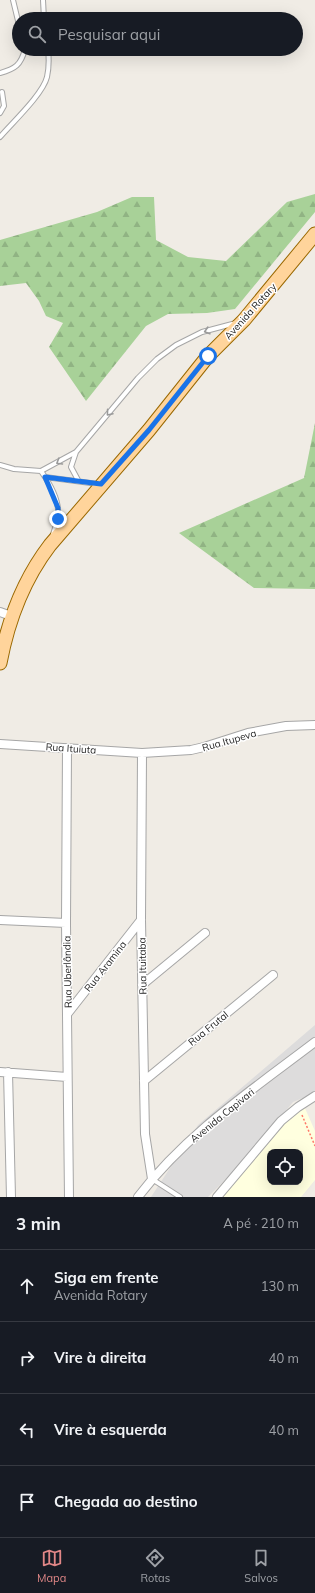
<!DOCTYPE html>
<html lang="pt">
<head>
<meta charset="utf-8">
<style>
  :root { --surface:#171b24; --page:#242831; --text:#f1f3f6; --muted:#9ea1a6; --line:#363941; --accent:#e18787 }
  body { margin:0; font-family:Mulish,sans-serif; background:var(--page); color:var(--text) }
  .controls { position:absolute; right:12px; bottom:12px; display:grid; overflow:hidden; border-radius:8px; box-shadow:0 4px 16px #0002 }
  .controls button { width:36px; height:36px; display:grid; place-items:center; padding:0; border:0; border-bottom:1px solid var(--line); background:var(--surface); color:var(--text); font:20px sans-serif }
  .stop { position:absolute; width:12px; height:12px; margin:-9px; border:3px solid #1a73e8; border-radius:50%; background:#fff }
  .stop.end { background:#1a73e8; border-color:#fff; box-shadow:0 1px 4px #0008 }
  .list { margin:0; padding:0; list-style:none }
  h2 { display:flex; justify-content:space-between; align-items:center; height:52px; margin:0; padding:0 16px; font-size:17px }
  h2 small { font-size:13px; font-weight:400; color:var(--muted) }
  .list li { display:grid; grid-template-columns:26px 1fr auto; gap:12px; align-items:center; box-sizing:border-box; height:72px; padding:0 16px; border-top:1px solid var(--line) }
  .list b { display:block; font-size:15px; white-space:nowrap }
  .list p { margin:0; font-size:13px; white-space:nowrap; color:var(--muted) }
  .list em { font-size:13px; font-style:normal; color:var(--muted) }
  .icon { flex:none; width:22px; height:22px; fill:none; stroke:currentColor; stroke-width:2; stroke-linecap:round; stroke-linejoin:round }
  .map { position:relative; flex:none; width:315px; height:1197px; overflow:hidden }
  .search { position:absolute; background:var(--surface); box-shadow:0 4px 16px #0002; left:12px; right:12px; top:12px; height:44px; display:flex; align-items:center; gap:10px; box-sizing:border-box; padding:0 14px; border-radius:22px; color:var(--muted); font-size:15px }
  .sheet { height:340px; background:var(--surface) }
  nav { display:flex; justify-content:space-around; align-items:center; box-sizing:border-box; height:56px; border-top:1px solid var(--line); background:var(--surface); font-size:11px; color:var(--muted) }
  nav a { display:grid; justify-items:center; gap:2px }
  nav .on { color:var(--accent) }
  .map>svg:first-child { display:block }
</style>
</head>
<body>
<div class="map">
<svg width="315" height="1197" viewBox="0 0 315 1197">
  <defs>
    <pattern id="forest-firs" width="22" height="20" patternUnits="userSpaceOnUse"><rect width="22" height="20" fill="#a8d198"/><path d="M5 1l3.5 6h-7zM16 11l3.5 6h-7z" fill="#90b383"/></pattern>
  </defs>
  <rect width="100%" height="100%" fill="#f0ece5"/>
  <!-- residential -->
  <path fill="#dddcdc" d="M315 1025V1093L293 1102 249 1156 208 1197H151L198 1125Z"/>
  <!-- education -->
  <path fill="#ffffdf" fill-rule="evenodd" d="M304 1106 315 1131V1180L301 1197H223L285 1121ZM270 1152H300V1182H270Z"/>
  <!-- forest -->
  <path fill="url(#forest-firs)" d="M315 194V212L235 309 207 313 168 314 146 326 86 401 49 347 63 323 46 316 39 301 26 283 0 286V240L97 212 132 197H154L156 240 188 257 226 261 287 202Z
    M315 423V589L254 588 179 533 304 478Z"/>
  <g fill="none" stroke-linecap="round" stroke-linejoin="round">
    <defs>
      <path id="service" d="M13 0 19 25
        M43 0 44 19
        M0 73C15 69 21 65 25 49
        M0 113 4 106 2 92
        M0 137C12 123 43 94 47 77 49 68 49 58 48 49
        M76 452 71 467 78 480
        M0 465 14 469 41 471 76 452 138 378 157 359 176 345 202 332 236 323
        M41 471C48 481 57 496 58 509 59 517 56 526 53 534
        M45 477 98 484
        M152 1179 180 1197"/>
      <path id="minor" d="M0 612 14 617
        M0 744 142 753 191 750 204 747 248 733 286 726 315 725
        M67 748 66 923 69 1197
        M142 753 141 920 145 1134 152 1179
        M0 920 66 923
        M142 985 205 933
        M68 1013 141 920
        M0 1072 67 1077
        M8 1072 11 1197
        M144 1081 273 975
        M138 1197C186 1134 252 1090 315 1042
        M217 1197 281 1121 298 1107 315 1096"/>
      <path id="primary" d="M0 663C8 621 24 579 50 545L149 430 208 356 244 320 315 234"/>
    </defs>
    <!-- service casing -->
    <use href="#service" stroke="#a6a6a6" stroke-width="6"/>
    <!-- minor casing -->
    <use href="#minor" stroke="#a6a6a6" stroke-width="10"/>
    <!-- primary casing -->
    <use href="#primary" stroke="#9a6800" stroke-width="15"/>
    <!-- path -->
    <path stroke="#fe7868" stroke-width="1.5" stroke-dasharray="2 2" stroke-linecap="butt" d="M302 1115 315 1146"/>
    <!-- service -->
    <use href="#service" stroke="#fff" stroke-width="4"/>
    <!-- minor -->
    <use href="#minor" stroke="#fff" stroke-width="8"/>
    <!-- primary -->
    <use href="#primary" stroke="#ffd49b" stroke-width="13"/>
  </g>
  <!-- one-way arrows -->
  <defs><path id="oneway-chevron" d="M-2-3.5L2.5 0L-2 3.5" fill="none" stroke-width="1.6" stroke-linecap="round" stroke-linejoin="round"/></defs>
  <g stroke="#9a9a9a">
    <use href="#oneway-chevron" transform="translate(207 331) rotate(163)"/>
    <use href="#oneway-chevron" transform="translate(109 413) rotate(130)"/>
    <use href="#oneway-chevron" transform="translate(59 462) rotate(149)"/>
  </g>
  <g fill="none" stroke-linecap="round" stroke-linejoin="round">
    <!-- route -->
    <path stroke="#1a73e8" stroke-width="5" d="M58 519V508L45 477 101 484 149 430 208 356"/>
  </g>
  <g text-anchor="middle" stroke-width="3" stroke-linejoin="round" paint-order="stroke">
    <!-- street labels -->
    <g font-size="10" fill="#1f1f1f" stroke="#fff">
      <text transform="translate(250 311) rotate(-48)" y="4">Avenida Rotary</text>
      <text transform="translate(229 740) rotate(-16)" y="4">Rua Itupeva</text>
      <text transform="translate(71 748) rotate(4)" y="4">Rua Ituiuta</text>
      <text transform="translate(105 966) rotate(-52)" y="4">Rua Aramina</text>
      <text transform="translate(142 966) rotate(-91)" y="4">Rua Ituitaba</text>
      <text transform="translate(67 972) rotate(-91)" y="4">Rua Uberlândia</text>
      <text transform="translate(208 1028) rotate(-39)" y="4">Rua Frutal</text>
      <text transform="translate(222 1115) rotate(-39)" y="4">Avenida Capivari</text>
    </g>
  </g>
</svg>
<div class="controls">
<button><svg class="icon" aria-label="locate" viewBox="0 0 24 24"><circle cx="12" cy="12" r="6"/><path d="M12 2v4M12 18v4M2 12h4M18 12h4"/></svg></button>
</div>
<div class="stop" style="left:208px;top:356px"></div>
<div class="stop end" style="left:58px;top:519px"></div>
<div class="search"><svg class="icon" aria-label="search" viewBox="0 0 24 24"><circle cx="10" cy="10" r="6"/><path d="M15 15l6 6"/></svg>Pesquisar aqui</div>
</div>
<section class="sheet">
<h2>3 min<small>A pé · 210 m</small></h2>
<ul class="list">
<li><svg class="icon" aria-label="ahead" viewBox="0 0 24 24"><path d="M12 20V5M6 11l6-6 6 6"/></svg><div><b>Siga em frente</b><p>Avenida Rotary</p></div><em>130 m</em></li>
<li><svg class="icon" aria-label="right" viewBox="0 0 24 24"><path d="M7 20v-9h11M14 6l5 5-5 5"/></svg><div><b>Vire à direita</b></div><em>40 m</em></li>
<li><svg class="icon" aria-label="left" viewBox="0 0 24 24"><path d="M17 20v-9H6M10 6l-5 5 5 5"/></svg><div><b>Vire à esquerda</b></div><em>40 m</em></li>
<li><svg class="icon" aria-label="arrive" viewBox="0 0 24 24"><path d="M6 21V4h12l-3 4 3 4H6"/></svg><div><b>Chegada ao destino</b></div></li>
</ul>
</section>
<nav>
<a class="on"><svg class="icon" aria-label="map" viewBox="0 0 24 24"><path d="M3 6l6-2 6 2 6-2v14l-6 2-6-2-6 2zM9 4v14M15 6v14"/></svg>Mapa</a>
<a><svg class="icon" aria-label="directions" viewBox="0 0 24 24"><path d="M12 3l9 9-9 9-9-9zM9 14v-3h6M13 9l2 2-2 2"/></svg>Rotas</a>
<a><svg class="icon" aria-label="saved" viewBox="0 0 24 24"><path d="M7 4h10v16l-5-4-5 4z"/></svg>Salvos</a>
</nav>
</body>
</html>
